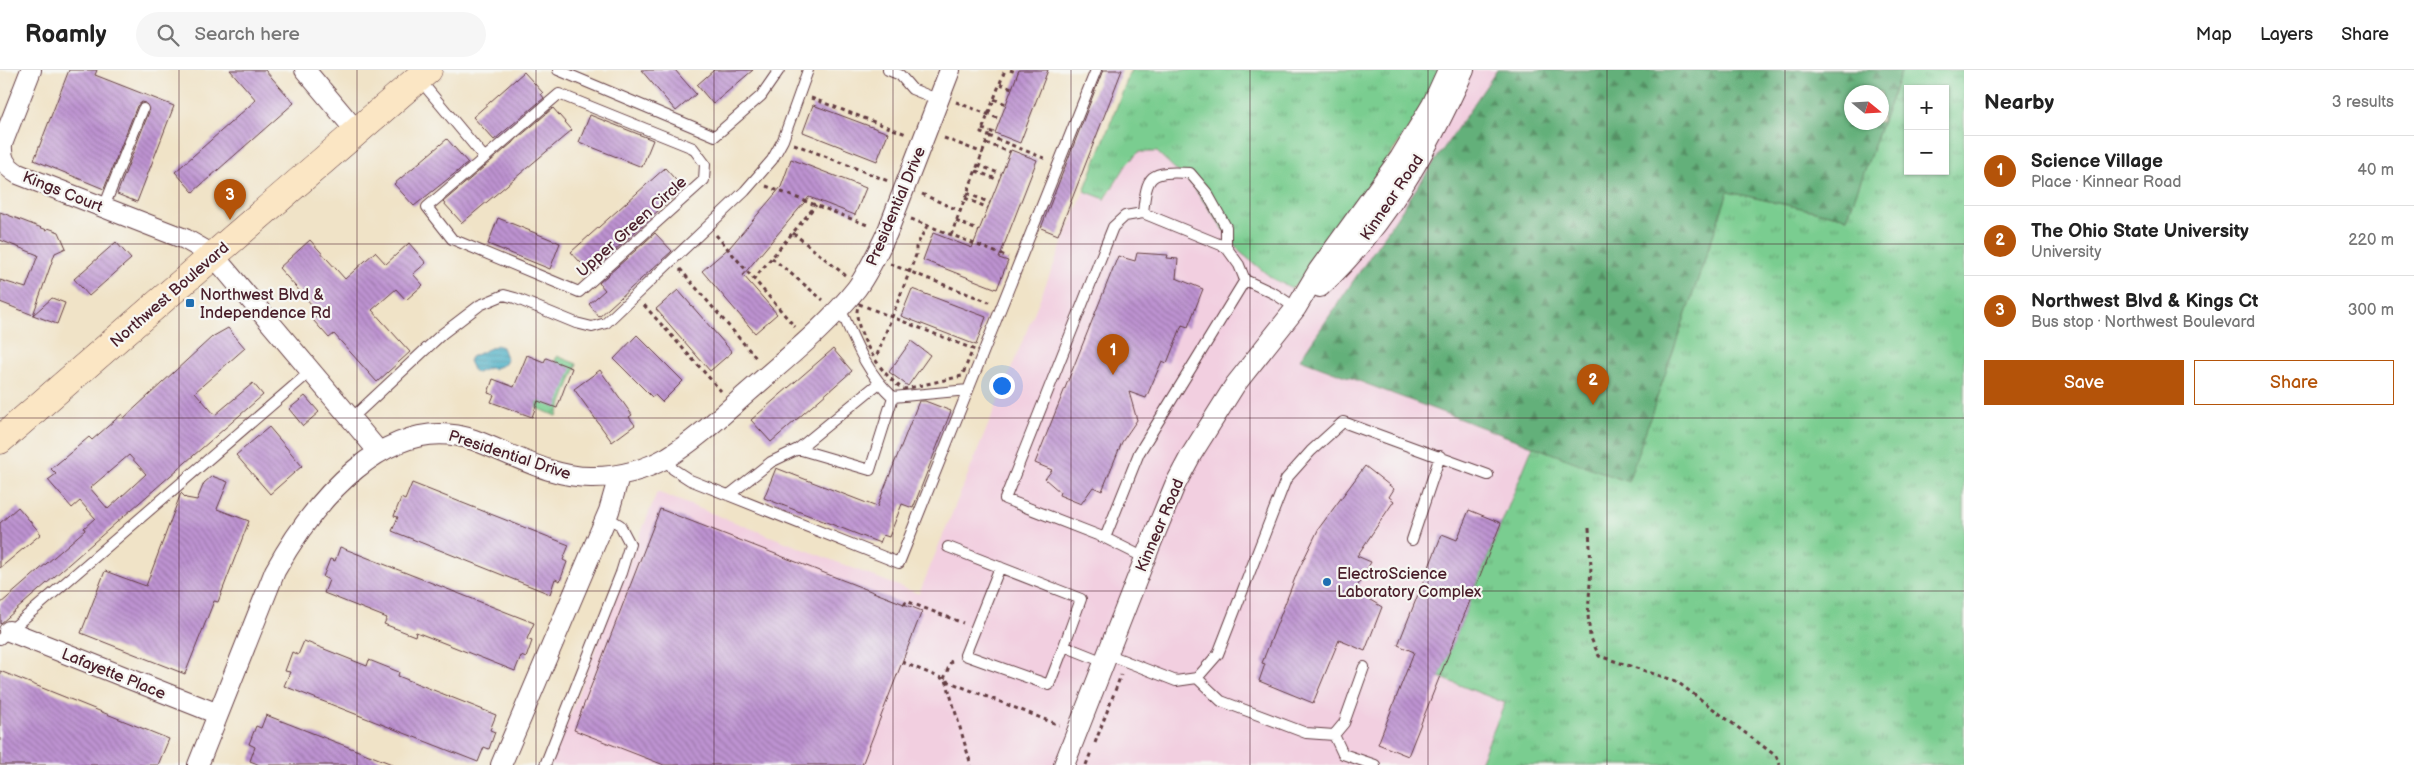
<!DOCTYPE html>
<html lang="en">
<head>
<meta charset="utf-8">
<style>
  :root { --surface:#fff; --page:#f6f6f6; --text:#222; --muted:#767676; --line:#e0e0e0; --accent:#b45309 }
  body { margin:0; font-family:"Balsamiq Sans",sans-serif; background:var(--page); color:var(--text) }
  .controls { position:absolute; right:15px; top:15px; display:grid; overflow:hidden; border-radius:0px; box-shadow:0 1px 4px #0004 }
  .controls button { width:45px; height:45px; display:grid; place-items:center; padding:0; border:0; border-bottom:1px solid var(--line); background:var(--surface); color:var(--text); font:25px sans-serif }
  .compass { position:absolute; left:1844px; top:15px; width:45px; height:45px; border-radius:50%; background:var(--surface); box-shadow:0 1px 4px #0004; rotate:108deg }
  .you { position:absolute; left:1001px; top:315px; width:18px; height:18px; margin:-12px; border:4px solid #fff; border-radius:50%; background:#1a73e8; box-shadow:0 0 0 8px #1a73e833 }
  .badge { display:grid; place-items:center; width:32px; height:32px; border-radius:50%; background:var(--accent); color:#fff; font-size:16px; font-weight:700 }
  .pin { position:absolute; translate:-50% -41px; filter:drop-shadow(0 1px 2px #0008) }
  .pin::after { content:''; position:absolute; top:26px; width:18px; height:15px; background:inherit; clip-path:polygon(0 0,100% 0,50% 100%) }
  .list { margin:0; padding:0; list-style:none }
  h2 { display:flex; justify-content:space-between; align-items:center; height:65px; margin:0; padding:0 20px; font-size:21px }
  h2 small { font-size:16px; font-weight:400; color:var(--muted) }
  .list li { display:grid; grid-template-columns:32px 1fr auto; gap:15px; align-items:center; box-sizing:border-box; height:70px; padding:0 20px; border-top:1px solid var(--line) }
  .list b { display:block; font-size:19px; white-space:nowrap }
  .list p { margin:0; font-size:16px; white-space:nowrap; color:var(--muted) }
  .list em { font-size:16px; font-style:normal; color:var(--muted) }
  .actions { display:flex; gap:10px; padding:15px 20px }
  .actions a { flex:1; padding:11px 0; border:1px solid var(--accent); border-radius:0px; text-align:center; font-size:18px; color:var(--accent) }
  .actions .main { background:var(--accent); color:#fff }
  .icon { flex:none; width:28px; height:28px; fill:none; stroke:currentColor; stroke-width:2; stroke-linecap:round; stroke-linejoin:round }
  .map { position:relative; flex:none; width:1964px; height:695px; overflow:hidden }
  header { display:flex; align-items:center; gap:30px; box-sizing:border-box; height:70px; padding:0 25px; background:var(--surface); border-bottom:1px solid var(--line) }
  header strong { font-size:24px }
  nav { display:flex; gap:28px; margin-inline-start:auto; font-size:18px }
  .search { width:350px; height:45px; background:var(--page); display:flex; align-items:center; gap:12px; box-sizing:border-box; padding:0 18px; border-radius:28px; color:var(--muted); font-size:19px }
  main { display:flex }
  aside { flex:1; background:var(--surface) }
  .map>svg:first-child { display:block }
</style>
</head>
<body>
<header>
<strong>Roamly</strong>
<div class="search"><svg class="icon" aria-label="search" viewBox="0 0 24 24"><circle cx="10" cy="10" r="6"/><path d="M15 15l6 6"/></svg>Search here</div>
<nav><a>Map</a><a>Layers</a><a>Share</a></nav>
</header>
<main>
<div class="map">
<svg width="1964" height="695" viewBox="0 0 1964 695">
  <defs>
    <pattern id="grass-tufts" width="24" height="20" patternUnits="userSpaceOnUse" patternTransform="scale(1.25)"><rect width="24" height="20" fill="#7acd90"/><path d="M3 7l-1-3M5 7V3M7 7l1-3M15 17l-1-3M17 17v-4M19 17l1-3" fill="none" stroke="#66a676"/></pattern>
    <pattern id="forest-firs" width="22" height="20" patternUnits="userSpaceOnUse" patternTransform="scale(1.25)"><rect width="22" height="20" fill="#63b07a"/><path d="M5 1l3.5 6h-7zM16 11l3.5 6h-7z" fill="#548f64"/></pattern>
    <pattern id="park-crowns" width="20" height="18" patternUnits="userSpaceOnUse" patternTransform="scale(1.25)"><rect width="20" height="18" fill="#7acd90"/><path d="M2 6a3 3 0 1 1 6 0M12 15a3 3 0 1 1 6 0" fill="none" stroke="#66a676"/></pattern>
    <pattern id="water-rules" width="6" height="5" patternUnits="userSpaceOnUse" patternTransform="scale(1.25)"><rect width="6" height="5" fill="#43acc3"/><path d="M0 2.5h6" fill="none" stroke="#3a8b9f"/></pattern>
    <pattern id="building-back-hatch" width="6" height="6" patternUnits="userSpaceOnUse" patternTransform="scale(1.25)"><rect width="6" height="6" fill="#bd93d1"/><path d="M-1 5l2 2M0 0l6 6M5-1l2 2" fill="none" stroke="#9c77aa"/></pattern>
  </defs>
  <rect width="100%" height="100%" fill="#f6f6f2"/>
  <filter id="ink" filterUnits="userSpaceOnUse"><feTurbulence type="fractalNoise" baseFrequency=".02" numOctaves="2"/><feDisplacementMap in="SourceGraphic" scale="10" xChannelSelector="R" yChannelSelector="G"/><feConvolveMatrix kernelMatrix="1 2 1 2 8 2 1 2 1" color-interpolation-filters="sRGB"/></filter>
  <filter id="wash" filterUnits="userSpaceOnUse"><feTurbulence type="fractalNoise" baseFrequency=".0096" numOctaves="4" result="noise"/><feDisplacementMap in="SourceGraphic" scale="20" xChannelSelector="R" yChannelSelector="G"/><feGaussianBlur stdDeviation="1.12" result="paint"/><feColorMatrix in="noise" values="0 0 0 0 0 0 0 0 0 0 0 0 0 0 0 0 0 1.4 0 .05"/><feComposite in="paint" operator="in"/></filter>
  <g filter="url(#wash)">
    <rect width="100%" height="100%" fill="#f0e3c7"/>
    <!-- built -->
    <path fill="#f2cfe0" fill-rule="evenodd" d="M1464 0H1964V695H550L657 422 919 524 1084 121 1106 129 1127 94 1139 82H1157L1192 115 1273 209 1292 218 1296 238ZM1908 19H1945V101H1908ZM1852 22H1882V52H1852Z"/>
    <!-- grass -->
    <path fill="url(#grass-tufts)" stroke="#62765e" fill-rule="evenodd" d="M1131 0H1441L1415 50 1300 212 1292 218 1273 209 1240 182 1192 115 1157 82H1139L1127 94 1105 129 1084 121Z
      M1902 0H1964V695H1479L1505 633 1439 607 1533 376 1628 411 1728 122 1847 148ZM1908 19H1945V101H1908Z"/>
    <!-- forest -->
    <path fill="url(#forest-firs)" stroke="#566852" fill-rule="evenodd" d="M1497 0H1902L1847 148 1728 122 1628 412 1300 289ZM1852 22H1882V52H1852Z"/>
    <!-- park -->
    <path fill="url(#park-crowns)" stroke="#62765e" d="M557 286 577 294 557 346 536 338Z"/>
    <!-- water -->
    <path fill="url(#water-rules)" stroke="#466677" d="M497 275 502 277 507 290 505 294 493 299 489 298 477 303 474 302 469 291 471 287Z"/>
    <g id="blocks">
      <!-- building -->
      <path fill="url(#building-back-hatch)" fill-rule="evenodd" d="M69 0H97L95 5 174 36 137 132 117 124 149 42 146 33 142 32 137 36 104 119 34 90Z
        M230 0H265L294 33 193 122 175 102 256 30Z
        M641 0H675L696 24 676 41Z
        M714 0H753L713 34 697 15Z
        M1019 0H1048L1020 73 995 63Z
        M1103 0H1122L1058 165 1041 158Z
        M524 2 543 23 541 24 544 28 494 70 473 47Z
        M813 35 888 63 877 91 803 62Z
        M553 38 572 60 462 153 443 132Z
        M590 45 653 70 642 97 579 72Z
        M447 69 468 93 414 136 394 114Z
        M1011 80 1037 90 999 188 1008 191 997 219 923 190 933 163 972 178Z
        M791 89 866 118 855 145 809 127 743 205 777 244 755 263 702 201 730 177 781 117Z
        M665 98 683 118 590 203 571 182Z
        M0 142 47 160 48 158 59 162 66 178 55 183 33 245 0 232V210L26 218 38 185 0 170Z
        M498 148 560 173 550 199 488 174Z
        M655 163 672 181 599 247 589 234 605 220 599 213Z
        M310 170 345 209 375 182 386 194 409 173 426 193 413 204 423 215 406 230 396 219 372 240 410 282 377 312 334 264 329 268 313 250 320 244 279 198Z
        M116 172 131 189 89 226 74 209Z
        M1137 183 1168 185 1167 188 1178 189 1176 208 1203 219 1188 257 1182 255 1167 293 1162 291 1146 328 1129 322 1137 350 1122 372 1102 421 1093 417 1081 434 1059 425 1060 422 1045 409 1052 400 1035 393 1118 186 1135 191Z
        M912 219 986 247 976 275 901 246Z
        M678 220 732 282 710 301 656 239Z
        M52 228 65 233 57 254 33 245Z
        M228 258 245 278 195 322 215 345 253 313 263 325 0 554V534L85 460 84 458 95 448 80 431 72 438 48 410 56 404 51 399 89 367 92 370 122 344 124 348 212 267ZM129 385 146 404 108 439 90 418Z
        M637 265 683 311 662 332 655 325 652 327 614 289Z
        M911 271 930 285 908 316 889 302Z
        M833 279 852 301 771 372 751 350Z
        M527 285 544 292 546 288 572 298 557 338 538 331 532 347 491 332 494 325 488 323 493 309 514 317Z
        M600 300 632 345 629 347 635 355 612 372 574 319Z
        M305 326 319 342 303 356 289 339Z
        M919 331H925L951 341 913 438 902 434 889 467 883 465 880 473 764 428 776 398 877 437Z
        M269 357 302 396 270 424 236 385Z
        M1365 396 1394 419 1389 427 1394 431 1357 486 1371 492 1355 521 1382 537 1365 581 1339 570 1313 633 1259 611 1265 594 1262 593 1297 503 1319 458Z
        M212 406 228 412 217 439 249 451 218 532 214 531 185 604 81 563 105 501 146 516 181 423 186 428 197 430 204 413Z
        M412 413 569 475 563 490 567 492 560 511 555 509 550 524 392 461 398 447 394 446 401 428 405 430Z
        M18 437 41 464 0 498V453Z
        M660 439 922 541 862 695H664L574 660Z
        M1469 440 1501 453 1408 686 1378 674 1414 582 1398 575 1442 464 1457 470Z
        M340 477 534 553 527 569 532 571 526 588 521 586 515 601 416 562 415 566 384 554 387 548 324 523 329 510 323 507 330 489 335 491Z
        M304 571 367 596 369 590 399 602 398 606 496 645 490 660 495 662 489 679 484 677 478 692 284 616 290 602 285 601 292 582 298 585Z
        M0 601 169 669 158 695H0Z
        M266 645 392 694V695H260L250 691 255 677 249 674 256 656 261 658Z"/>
    </g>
  </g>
  <g filter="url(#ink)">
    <use href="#blocks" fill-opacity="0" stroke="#633c42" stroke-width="1"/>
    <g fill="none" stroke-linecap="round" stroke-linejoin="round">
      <defs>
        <path id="lane" d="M558 0 715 66 761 26 779 0
          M888 0 900 5 912 19 939 30
          M419 9 484 87
          M559 24 693 78 705 94 704 110 579 222 452 169 427 137Z
          M104 137 143 39
          M1143 143C1147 104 1149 101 1190 103L1207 123 1226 157V177
          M840 238C854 269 866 303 893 327L968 320
          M351 349 442 264 480 235 504 225 515 228 576 253 592 257 606 253 745 121 772 90 783 70 808 0
          M798 379 870 400 893 327
          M666 388 673 399 690 410 899 493 1096 0
          M729 425 771 392 798 379 879 313
          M1105 468 1139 383 1245 210
          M1412 470 1440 386
          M948 477 1081 529 1064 576 1104 592
          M1145 488 1105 468 1005 429 1113 157 1125 146 1143 143 1226 177 1239 195 1245 210 1275 224 1296 238
          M1000 497 965 585 1049 615 1064 576
          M0 569 311 301
          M1107 584 1176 611 1197 608 1218 584 1286 409 1311 381 1343 352 1488 405
          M1197 608 1221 631 1306 663 1334 665 1344 653 1364 597
          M1334 665 1343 684 1375 695
          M545 695 621 503 630 474 620 455 607 447"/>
        <path id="street" d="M31 0 2 74C1 89 5 96 18 104L185 169 213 185 379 382
          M305 0 357 62
          M1320 217C1384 158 1429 78 1464 0
          M9 561 218 644
          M198 695 275 501C312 434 387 340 474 370 512 384 552 408 593 407 619 407 645 400 668 387 699 368 725 342 753 318 789 286 827 256 857 218 869 201 878 182 887 163L950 0
          M501 695 609 441 619 406
          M1064 695 1149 478 1175 415 1191 385 1235 315 1296 238 1318 201 1400 88 1432 35 1448 0"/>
        <path id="secondary" d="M0 370 428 0"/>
      </defs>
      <!-- lane casing -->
      <use href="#lane" stroke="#633c42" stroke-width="12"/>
      <!-- street casing -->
      <use href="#street" stroke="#633c42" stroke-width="22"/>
      <!-- secondary casing -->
      <use href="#secondary" stroke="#633c42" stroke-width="29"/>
      <!-- path -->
      <path stroke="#633c42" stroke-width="3" stroke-dasharray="4 4" stroke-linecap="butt" d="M1010 0 1018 3
        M1000 14 1012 18
        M811 28 906 64
        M994 29 1006 34
        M956 32 1000 49
        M982 59 995 63
        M989 66 1046 89
        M944 68 983 83
        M986 73 1010 82
        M794 74 888 111
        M978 95 1001 104
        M976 101 999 110
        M766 116 870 156
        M967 123 990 133
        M922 124 960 141
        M965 128 988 138
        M911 149 1008 187
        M956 151 979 161
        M793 163 845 205
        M716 165 795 257
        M951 165 989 66 981 63 1005 0
        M772 188 823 230
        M890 194 989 232
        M680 199 757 289
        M753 210 816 135
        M859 234 973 279 962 306 905 319C885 313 848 254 859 234Z
        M644 235 721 321
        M877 285 916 185V177L927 156
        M1589 458 1591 497 1588 545 1590 566 1599 586 1676 611 1776 686 1780 695
        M904 535 906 531 963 553
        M902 592 946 610 971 695
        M944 609 952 589
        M947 611 1059 655
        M1095 673 1121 605
        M1086 695 1091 682"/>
      <!-- lane -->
      <use href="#lane" stroke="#fff" stroke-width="10"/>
      <!-- street -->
      <use href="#street" stroke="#fff" stroke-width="20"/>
      <!-- secondary -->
      <use href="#secondary" stroke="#fbe6c4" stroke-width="28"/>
    </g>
  </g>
  <!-- grid -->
  <path fill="none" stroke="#4a1f2b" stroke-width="1" stroke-opacity="0.55" d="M179 0V695M357 0V695M536 0V695M714 0V695M893 0V695M1071 0V695M1250 0V695M1428 0V695M1607 0V695M1785 0V695M0 174H1964M0 348H1964M0 521H1964"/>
  <!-- markers -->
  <g fill="#1f6fb2" stroke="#f6f6f2" stroke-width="2">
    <rect x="185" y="228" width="10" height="10" rx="2.5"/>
    <circle cx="1327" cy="512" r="5"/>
  </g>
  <g text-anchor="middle" stroke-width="4.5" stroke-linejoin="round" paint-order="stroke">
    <!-- street labels -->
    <g font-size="16" fill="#4a1f2b" stroke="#f6f6f2">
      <text transform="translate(63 121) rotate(22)" y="6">Kings Court</text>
      <text transform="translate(1391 127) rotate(-56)" y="6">Kinnear Road</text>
      <text transform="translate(895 136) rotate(-67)" y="6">Presidential Drive</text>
      <text transform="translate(631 156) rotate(-42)" y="6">Upper Green Circle</text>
      <text transform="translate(169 224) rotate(-41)" y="6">Northwest Boulevard</text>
      <text transform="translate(510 384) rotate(18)" y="6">Presidential Drive</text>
      <text transform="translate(1159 455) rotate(-67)" y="6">Kinnear Road</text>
      <text transform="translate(114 603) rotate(22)" y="6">Lafayette Place</text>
    </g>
    <!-- poi labels -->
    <g font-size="16" fill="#4a1f2b" stroke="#f6f6f2" text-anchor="start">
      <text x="200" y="230">Northwest Blvd &amp;<tspan x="200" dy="18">Independence Rd</tspan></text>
      <text x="1337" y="509">ElectroScience<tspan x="1337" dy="18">Laboratory Complex</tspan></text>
    </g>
  </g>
</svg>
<div class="controls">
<button>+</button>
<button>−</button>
</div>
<svg class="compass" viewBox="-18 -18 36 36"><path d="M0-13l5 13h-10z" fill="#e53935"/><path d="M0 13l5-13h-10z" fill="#767676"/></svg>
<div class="you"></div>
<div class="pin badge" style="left:1113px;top:305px">1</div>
<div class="pin badge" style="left:1593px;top:335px">2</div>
<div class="pin badge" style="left:230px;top:150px">3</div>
</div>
<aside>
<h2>Nearby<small>3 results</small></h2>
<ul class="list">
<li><span class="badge">1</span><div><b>Science Village</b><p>Place · Kinnear Road</p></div><em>40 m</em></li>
<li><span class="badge">2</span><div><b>The Ohio State University</b><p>University</p></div><em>220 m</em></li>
<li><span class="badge">3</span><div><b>Northwest Blvd &amp; Kings Ct</b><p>Bus stop · Northwest Boulevard</p></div><em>300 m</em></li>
</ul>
<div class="actions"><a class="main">Save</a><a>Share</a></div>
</aside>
</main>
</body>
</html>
